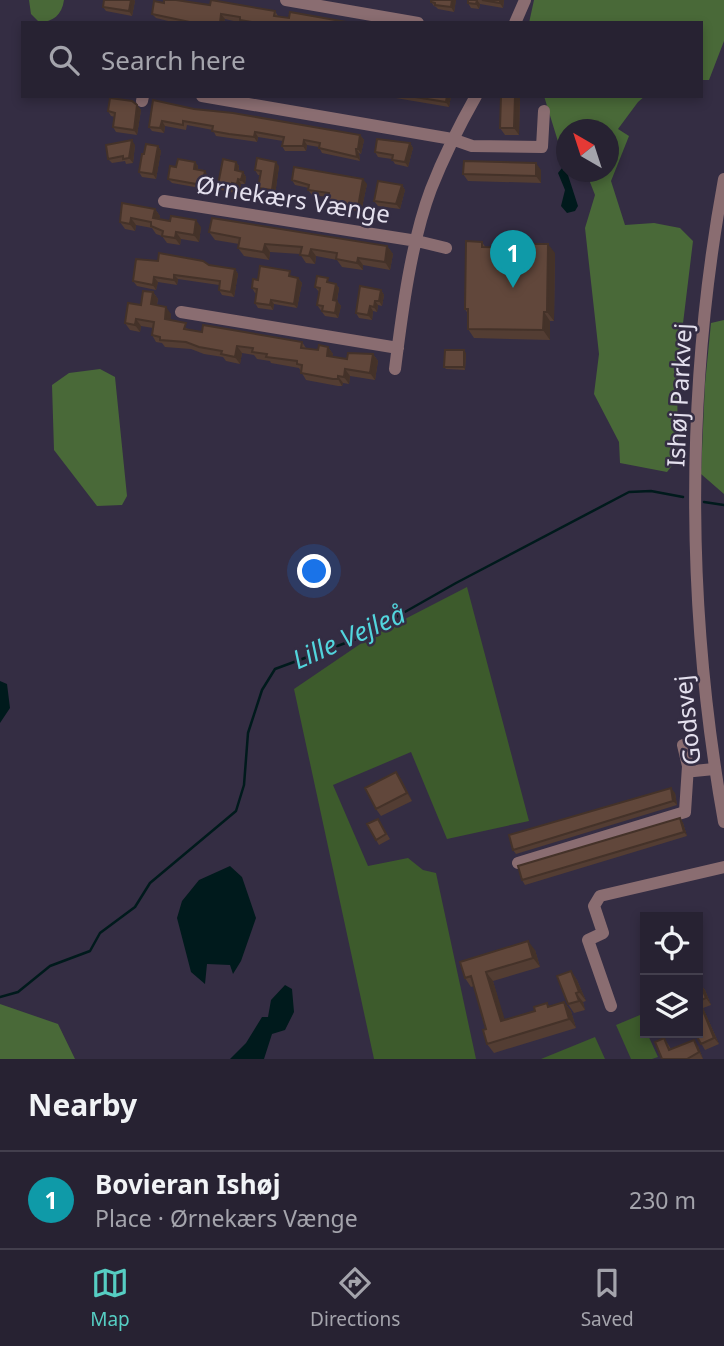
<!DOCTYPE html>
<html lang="en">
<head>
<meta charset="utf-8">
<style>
  :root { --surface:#272232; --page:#332f3e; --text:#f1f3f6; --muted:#a4a4ac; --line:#433f4d; --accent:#56cec3 }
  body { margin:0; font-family:"Noto Sans",sans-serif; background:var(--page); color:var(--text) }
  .controls { position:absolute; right:21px; bottom:21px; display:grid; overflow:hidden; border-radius:0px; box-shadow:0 4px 10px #0003 }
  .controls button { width:63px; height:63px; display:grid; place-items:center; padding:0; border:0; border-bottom:2px solid var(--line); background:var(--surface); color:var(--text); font:35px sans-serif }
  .compass { position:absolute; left:556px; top:119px; width:63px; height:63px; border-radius:50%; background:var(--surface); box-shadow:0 4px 10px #0003; rotate:321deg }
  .you { position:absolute; left:315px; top:572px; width:24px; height:24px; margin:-18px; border:5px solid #fff; border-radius:50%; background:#1a73e8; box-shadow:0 0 0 10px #1a73e833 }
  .badge { display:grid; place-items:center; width:46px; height:46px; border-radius:50%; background:var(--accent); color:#fff; font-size:23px; font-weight:700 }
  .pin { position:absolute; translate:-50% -58px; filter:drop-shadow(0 2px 4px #0008) }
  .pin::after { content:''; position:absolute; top:37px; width:24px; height:21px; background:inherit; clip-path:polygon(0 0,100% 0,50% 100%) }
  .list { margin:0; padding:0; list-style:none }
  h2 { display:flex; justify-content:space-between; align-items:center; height:91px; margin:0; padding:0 28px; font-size:30px }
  h2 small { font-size:23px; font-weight:400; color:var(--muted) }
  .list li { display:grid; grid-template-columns:46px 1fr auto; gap:21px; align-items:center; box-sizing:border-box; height:98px; padding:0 28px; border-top:2px solid var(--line) }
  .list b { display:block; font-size:26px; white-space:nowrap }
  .list p { margin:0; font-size:23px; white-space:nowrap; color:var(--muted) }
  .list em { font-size:23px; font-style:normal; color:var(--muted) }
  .icon { flex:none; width:38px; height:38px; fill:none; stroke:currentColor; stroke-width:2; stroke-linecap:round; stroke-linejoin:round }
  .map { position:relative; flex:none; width:724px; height:1059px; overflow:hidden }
  .search { position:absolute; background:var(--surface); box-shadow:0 4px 10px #0003; left:21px; right:21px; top:21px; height:77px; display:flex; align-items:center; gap:18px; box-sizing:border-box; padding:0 24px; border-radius:0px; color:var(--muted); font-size:26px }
  .sheet { height:189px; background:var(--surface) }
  nav { display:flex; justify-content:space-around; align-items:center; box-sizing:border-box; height:98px; border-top:2px solid var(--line); background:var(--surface); font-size:19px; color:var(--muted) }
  nav a { display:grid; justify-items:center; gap:4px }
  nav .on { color:var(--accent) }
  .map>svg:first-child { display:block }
</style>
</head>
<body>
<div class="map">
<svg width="724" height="1059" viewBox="0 0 724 1059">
  <rect width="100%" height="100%" fill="#342d43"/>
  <!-- green -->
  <path fill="#3d5b2c" d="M467 587 529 821 447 839 411 752 333 785 368 866 408 858 423 870 436 873 476 1059H374L294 689 372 636Z
    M640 1015 645 1033H647L658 1057 652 1059H631L616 1025Z
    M595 1037 605 1059H541Z"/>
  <!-- forest -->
  <path fill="#496938" d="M29 0H64C62 15 53 22 39 22L31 14Z
    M534 0H724V41L709 80H701V23H529Z
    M544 96H645L638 102 618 129 629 136 611 181 625 225 654 223 680 228 693 241 677 373 678 458 667 472 620 463 619 442 594 394 599 354 585 228 595 195 586 172H608V130H566V160L564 161Z
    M724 320V494L701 474 705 384 711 323Z
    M100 369 115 377 127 496 122 505 97 506 54 450 52 385 69 373Z
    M0 1004 58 1024 75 1059H0Z"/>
  <!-- water -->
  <path fill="#001a1c" d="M562 168 567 172 578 206 575 211 567 213 561 206 565 190 558 173Z
    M0 681 7 684 10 708 0 723Z
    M230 866 242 877 256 918 241 961 233 974 230 965 207 964 205 984 191 972 177 918 182 901 199 880Z
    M285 985 292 989 294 1012 285 1030 272 1034 264 1059H230L246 1043 262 1017H268L271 1000Z"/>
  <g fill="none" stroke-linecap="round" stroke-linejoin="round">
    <!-- stream -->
    <path stroke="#001a1c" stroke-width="2.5" d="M704 502 724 505
      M0 997 18 992 50 966 90 951 100 933 135 907 150 883 236 811 244 785 248 733 262 690 275 669 359 638 456 583 629 492 651 491 683 497"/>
    <!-- minor -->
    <path stroke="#8a6d71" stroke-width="12" d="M286 0 418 23
      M515 23 525 0
      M202 96 452 139 472 146 542 147 544 111
      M142 101 143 96
      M724 179C685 390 686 610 724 822
      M164 201 417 241 446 248
      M181 312 398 348
      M395 369C402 313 411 242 431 189 444 156 459 126 476 96
      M683 745 688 766 694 771 714 769
      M518 863 685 812 688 766
      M611 1006 588 940 603 933 594 906 600 896 724 867"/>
  </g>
  <!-- wall -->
  <path fill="#533d33" d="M104 0H134L135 1 132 16 106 11 103 7Z
    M456 0 454 12 438 9 436 7 434 6 431 2Z
    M468 0H504L503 8 480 4 479 9 471 8 468 3Z
    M164 3 275 11 278 16 289 18 352 23H242L225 19 224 23H176L156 18 152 14Z
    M384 96H451L449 107Z
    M501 96H519L520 97 519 135H505L500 128Z
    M137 105 141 110 137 135 116 132 113 127 115 117 111 116 108 111Z
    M194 109 360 135 364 140 361 154 359 153 360 161 322 153 319 147 307 145 306 151H285L282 146 283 141 258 137 257 142 216 136 213 130 187 125 186 130 165 126 164 133 152 131 149 127Z
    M410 143 413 148 408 167 395 164 392 159 378 157 375 152Z
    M135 145 133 163 126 164 125 161 112 163 108 159Z
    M158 146 161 151 156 179 142 177 139 172 144 154Z
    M195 162 198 166V170L208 176 206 189 172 183 168 179 176 167Z
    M236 162 239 166V171L243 172 246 177 245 184H241L240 189 236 188 235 193 221 190 218 185Z
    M279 166 275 195 261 192 258 188 260 175H258L255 170Z
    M541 170V183L468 181 463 174Z
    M292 180 367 184 361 212 331 205 328 200V197L312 195 308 190 309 188 295 185Z
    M402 185 405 190 400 209 378 206 374 201Z
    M155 209 160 216 159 219 201 227 199 242 181 239 180 245 167 243 162 236 156 234 152 228 136 225 135 231 125 229 120 222Z
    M209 232 387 246 393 254 390 270 363 265V270L342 267 337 260 316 256 315 264 306 263 300 254 270 252 269 260 244 256 238 248 239 244 215 240Z
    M482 242 486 248 555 253 554 321H550V340L474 338 468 329V314L465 309Z
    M209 265 235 269 238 274 234 297 222 295 219 290V285L178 279 177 285 158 282 156 290 137 286 133 281Z
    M293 276 298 278 302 283 297 308 274 304 273 310 258 308 255 303 257 293H255L252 288 258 280Z
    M331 283 336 284 339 288 337 301 341 306 338 318 325 316 317 305 319 292 315 287Z
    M381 290 384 295 382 306 378 305 377 312 373 311 372 320 359 318 356 313Z
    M153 292 158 299 157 305 171 314 170 320 190 330 302 342 306 348 318 350 328 347 333 354 332 356 347 359 373 354 378 361 375 380 350 376 349 384 343 383 342 386H338L306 380 299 368 271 363 270 361 257 359 254 355 242 353 240 364 226 361 223 357 204 354 191 349 165 347 162 343 156 342 152 335 153 328 141 326 140 332 130 330 125 323Z
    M466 353 465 370 446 369 444 367Z
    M396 772 401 779 412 801 381 816 376 809Z
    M675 793 677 805 516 854 513 850Z
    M680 818 683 823 687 836 525 885 522 880Z
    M378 819 390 839 379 845 376 840Z
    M535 950 540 967 493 981 504 1020 535 1011 547 1003 549 1006 564 1002 571 1011 576 1028 494 1053 487 1044 486 1029 474 986 471 987 465 978Z
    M571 971 577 980 586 1001 583 1002 585 1010 574 1013 568 1004Z
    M700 984 705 990 711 1005 703 1008 719 1044 705 1050 695 1033Z
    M664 1038 671 1049 698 1046 703 1059H662Z"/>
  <!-- shaded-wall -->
  <path fill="#443229" d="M131 0H134L135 1 132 16 129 11Z
    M452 0H456L454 12 451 7Z
    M477 0 480 4 479 9 476 4Z
    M500 0H504L503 8 500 3Z
    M221 14 225 19 224 23H220Z
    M447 96H451L449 107 446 102Z
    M515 96H519L520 97 519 135 514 128Z
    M137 105 141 110 137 135 134 130Z
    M162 121 165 126 164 133 160 128Z
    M255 132 258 137 257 142 254 137Z
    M360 135 364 140 361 154 358 149Z
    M132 140 135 145 133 163 129 158Z
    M304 140 307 145 306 151 303 146Z
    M410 143 413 148 408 167 405 162Z
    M158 146 161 151 156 179 153 174Z
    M356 149 359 153 360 161 357 157Z
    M195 162 198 166 197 174 194 169Z
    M236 162 239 166 238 175 235 170Z
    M276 162 279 166 275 195 272 190Z
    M536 163 541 170V183L536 176Z
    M205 171 208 176 206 189 202 185Z
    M243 172 246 177 245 184 241 180Z
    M238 179 241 184 240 189 237 184Z
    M363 179 367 184 361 212 358 207Z
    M232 183 236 188 235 193 231 188Z
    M402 185 405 190 400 209 396 204Z
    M155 209 160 216 158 225 153 218Z
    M131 218 136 225 135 231 130 224Z
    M196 220 201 227 199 242 194 235Z
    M176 232 181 239 180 245 175 238Z
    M265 244 270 252 269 260 263 252Z
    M548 244 555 253 554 321 547 312Z
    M387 246 393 254 390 270 385 262Z
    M311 249 316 256 315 264 309 256Z
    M358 258 363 265V270L357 263Z
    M235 269 238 274 234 297 231 292Z
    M174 275 178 279 177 285 174 280Z
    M154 277 158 282 156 290 153 285Z
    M298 278 302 283 297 308 294 304Z
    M336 284 339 288 336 305 333 300Z
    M381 290 384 295 382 306 379 301Z
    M153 292 158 299 155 311 151 304Z
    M271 300 274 304 273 310 270 305Z
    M337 301 341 306 338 318 335 313Z
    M375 301 378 305 377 312 374 307Z
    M370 306 373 311 372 320 368 315Z
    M166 307 171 314 170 326 165 319Z
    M544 312 550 321V340L543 330Z
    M136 319 141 326 140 332 135 325Z
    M237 346 242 353 240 364 235 357Z
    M328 347 333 354 331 363 327 356Z
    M464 350 466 353 465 370 464 367Z
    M373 354 378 361 375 380 370 373Z
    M345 369 350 376 349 384 344 377Z
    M338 376 343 383 342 386 338 379Z
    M396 772 401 779 412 801 407 793Z
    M671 788 675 793 677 805 673 801Z
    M680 818 683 823 687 836 684 832Z
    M528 941 535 950 540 967 533 958Z
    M571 971 577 980 586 1001 579 992Z
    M486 972 493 981 508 1030 501 1021Z
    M700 984 705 990 711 1005 706 998Z
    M576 993 583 1002 585 1010 579 1001Z
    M699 1001 703 1008 719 1044 714 1038Z
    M564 1002 571 1011 576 1028 569 1019Z
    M694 1040 698 1046 703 1059 699 1052Z"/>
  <!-- building -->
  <path fill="#61473b" stroke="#443229" stroke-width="2" d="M104 0H131L129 11 103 7Z
    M164 0H176L210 5 211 0 275 11 274 16 289 18 290 12 352 23H258L240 20V17L221 14 220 23H190V22L152 14 154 1 164 3Z
    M431 0H452L451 7 435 5V3L431 2Z
    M468 0H477L476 4 468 3Z
    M482 0H500V3Z
    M409 96H447L446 102Z
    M501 96H515L514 128H500Z
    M110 98 132 101 137 105 134 130 113 127 115 113 108 111Z
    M153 100 194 109 233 113 360 135 358 149H356L357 157 319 148 320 143 304 140 303 146H282L284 137 255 132 254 137 229 134 212 131 213 126 183 121V125L162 121 160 128 149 127Z
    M377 139 410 143 405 162 392 160 393 155 375 152Z
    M132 140 129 158 123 159V156L108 159 106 145Z
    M146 144 158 146 153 174 139 172 142 154H144Z
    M257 158 276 162 272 190 258 188 261 171 255 170Z
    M178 159 195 162 194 169 205 171 202 185 168 179 170 166 176 167Z
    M223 159 236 162 235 170 243 172 241 180 238 179 237 184 232 183 231 188 218 185Z
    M464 161 536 163V176L463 174Z
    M294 167 363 179 358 207 328 200 329 193 308 190 309 185 292 180Z
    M378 181 402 185 396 204 374 201Z
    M122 203 155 209 153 218 170 221 171 216 196 220 194 235 176 232 175 238 162 236 163 231 151 226V222L131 218 130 224 120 222Z
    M212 218 387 246 385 262 358 258 357 263 336 259 337 253 311 249 309 256 300 255 302 247 265 244 263 252 238 248 240 238 209 232Z
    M466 241 482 242V247L531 248V244H548L547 312H544L543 330 468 329V309H465Z
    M159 253 203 261 209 265 235 269 231 292 219 290 220 281 174 275V280L154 277 153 285 133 281 136 259 158 261Z
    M260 266 290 271 289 276 298 278 294 304 271 300 270 305 255 303 257 289 252 288 253 279 258 280Z
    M317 276 328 278 327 282 336 284 333 300 337 301 335 313 322 311 323 306 317 305 320 288 315 287Z
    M360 286 381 290 379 301H375L374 307 370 306 368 315 356 313Z
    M143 291 153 292 151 304 166 307 165 319 186 323 184 329 202 332 203 325 302 342 301 348 318 350 319 345 328 347 327 356 347 359 348 353 373 354 370 373 345 369 344 377 338 376V379H333L301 373 302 365 297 364V361L266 357 267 354 252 352 253 348 237 346 235 357 221 354 222 351 199 347 186 342 160 340V337L152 335 154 322 136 319 135 325 125 323 128 303 141 305Z
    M445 350H464V367H444Z
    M396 772 407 793 376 809 365 788Z
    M671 788 673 801 513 850 509 835Z
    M680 818 684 832 522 880 518 866Z
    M378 819 386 834 376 840 367 824Z
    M528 941 533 958 486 972 501 1021 535 1011 534 1007 547 1003 548 1007 564 1002 569 1019 487 1044 483 1030 486 1029 471 976 465 978 460 962Z
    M571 971 579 992 576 993 579 1001 568 1004 557 976Z
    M700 984 706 998 699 1001 714 1038 701 1044 695 1033H698V985Z
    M664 1038 669 1050 694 1040 699 1052 687 1059H662L655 1042Z"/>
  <g text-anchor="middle" stroke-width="5" stroke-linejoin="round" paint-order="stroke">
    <!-- street labels -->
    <g font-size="24" fill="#e4e0ee" stroke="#342d43">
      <text transform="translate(293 200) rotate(9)" y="8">Ørnekærs Vænge</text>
      <text transform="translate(680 395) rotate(-87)" y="8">Ishøj Parkvej</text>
      <text transform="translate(688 720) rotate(-96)" y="8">Godsvej</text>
    </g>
    <!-- water labels -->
    <g font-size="26" font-style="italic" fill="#52d5dd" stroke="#342d43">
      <text transform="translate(349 637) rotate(-24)" y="9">Lille Vejleå</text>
    </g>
  </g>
</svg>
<div class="controls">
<button><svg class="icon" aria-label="locate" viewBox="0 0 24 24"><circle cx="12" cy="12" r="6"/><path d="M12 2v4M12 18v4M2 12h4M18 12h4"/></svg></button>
<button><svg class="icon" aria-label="layers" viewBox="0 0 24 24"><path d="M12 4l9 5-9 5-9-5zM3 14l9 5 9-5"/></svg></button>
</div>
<svg class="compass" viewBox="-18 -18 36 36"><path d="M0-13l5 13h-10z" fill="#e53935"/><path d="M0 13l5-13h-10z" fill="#a4a4ac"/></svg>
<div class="you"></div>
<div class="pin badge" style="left:513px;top:288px;background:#0f9aa8">1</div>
<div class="search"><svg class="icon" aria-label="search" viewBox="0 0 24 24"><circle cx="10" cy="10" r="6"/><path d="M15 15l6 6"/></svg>Search here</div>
</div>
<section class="sheet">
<h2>Nearby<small></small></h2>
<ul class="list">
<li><span class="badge" style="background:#0f9aa8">1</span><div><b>Bovieran Ishøj</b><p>Place · Ørnekærs Vænge</p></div><em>230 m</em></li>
</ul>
</section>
<nav>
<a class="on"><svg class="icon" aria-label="map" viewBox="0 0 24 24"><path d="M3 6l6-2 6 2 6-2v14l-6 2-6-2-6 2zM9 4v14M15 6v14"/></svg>Map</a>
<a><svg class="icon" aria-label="directions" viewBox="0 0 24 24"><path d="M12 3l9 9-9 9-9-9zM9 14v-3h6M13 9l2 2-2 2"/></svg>Directions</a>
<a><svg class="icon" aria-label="saved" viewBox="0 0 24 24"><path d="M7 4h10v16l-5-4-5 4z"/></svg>Saved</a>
</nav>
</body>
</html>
